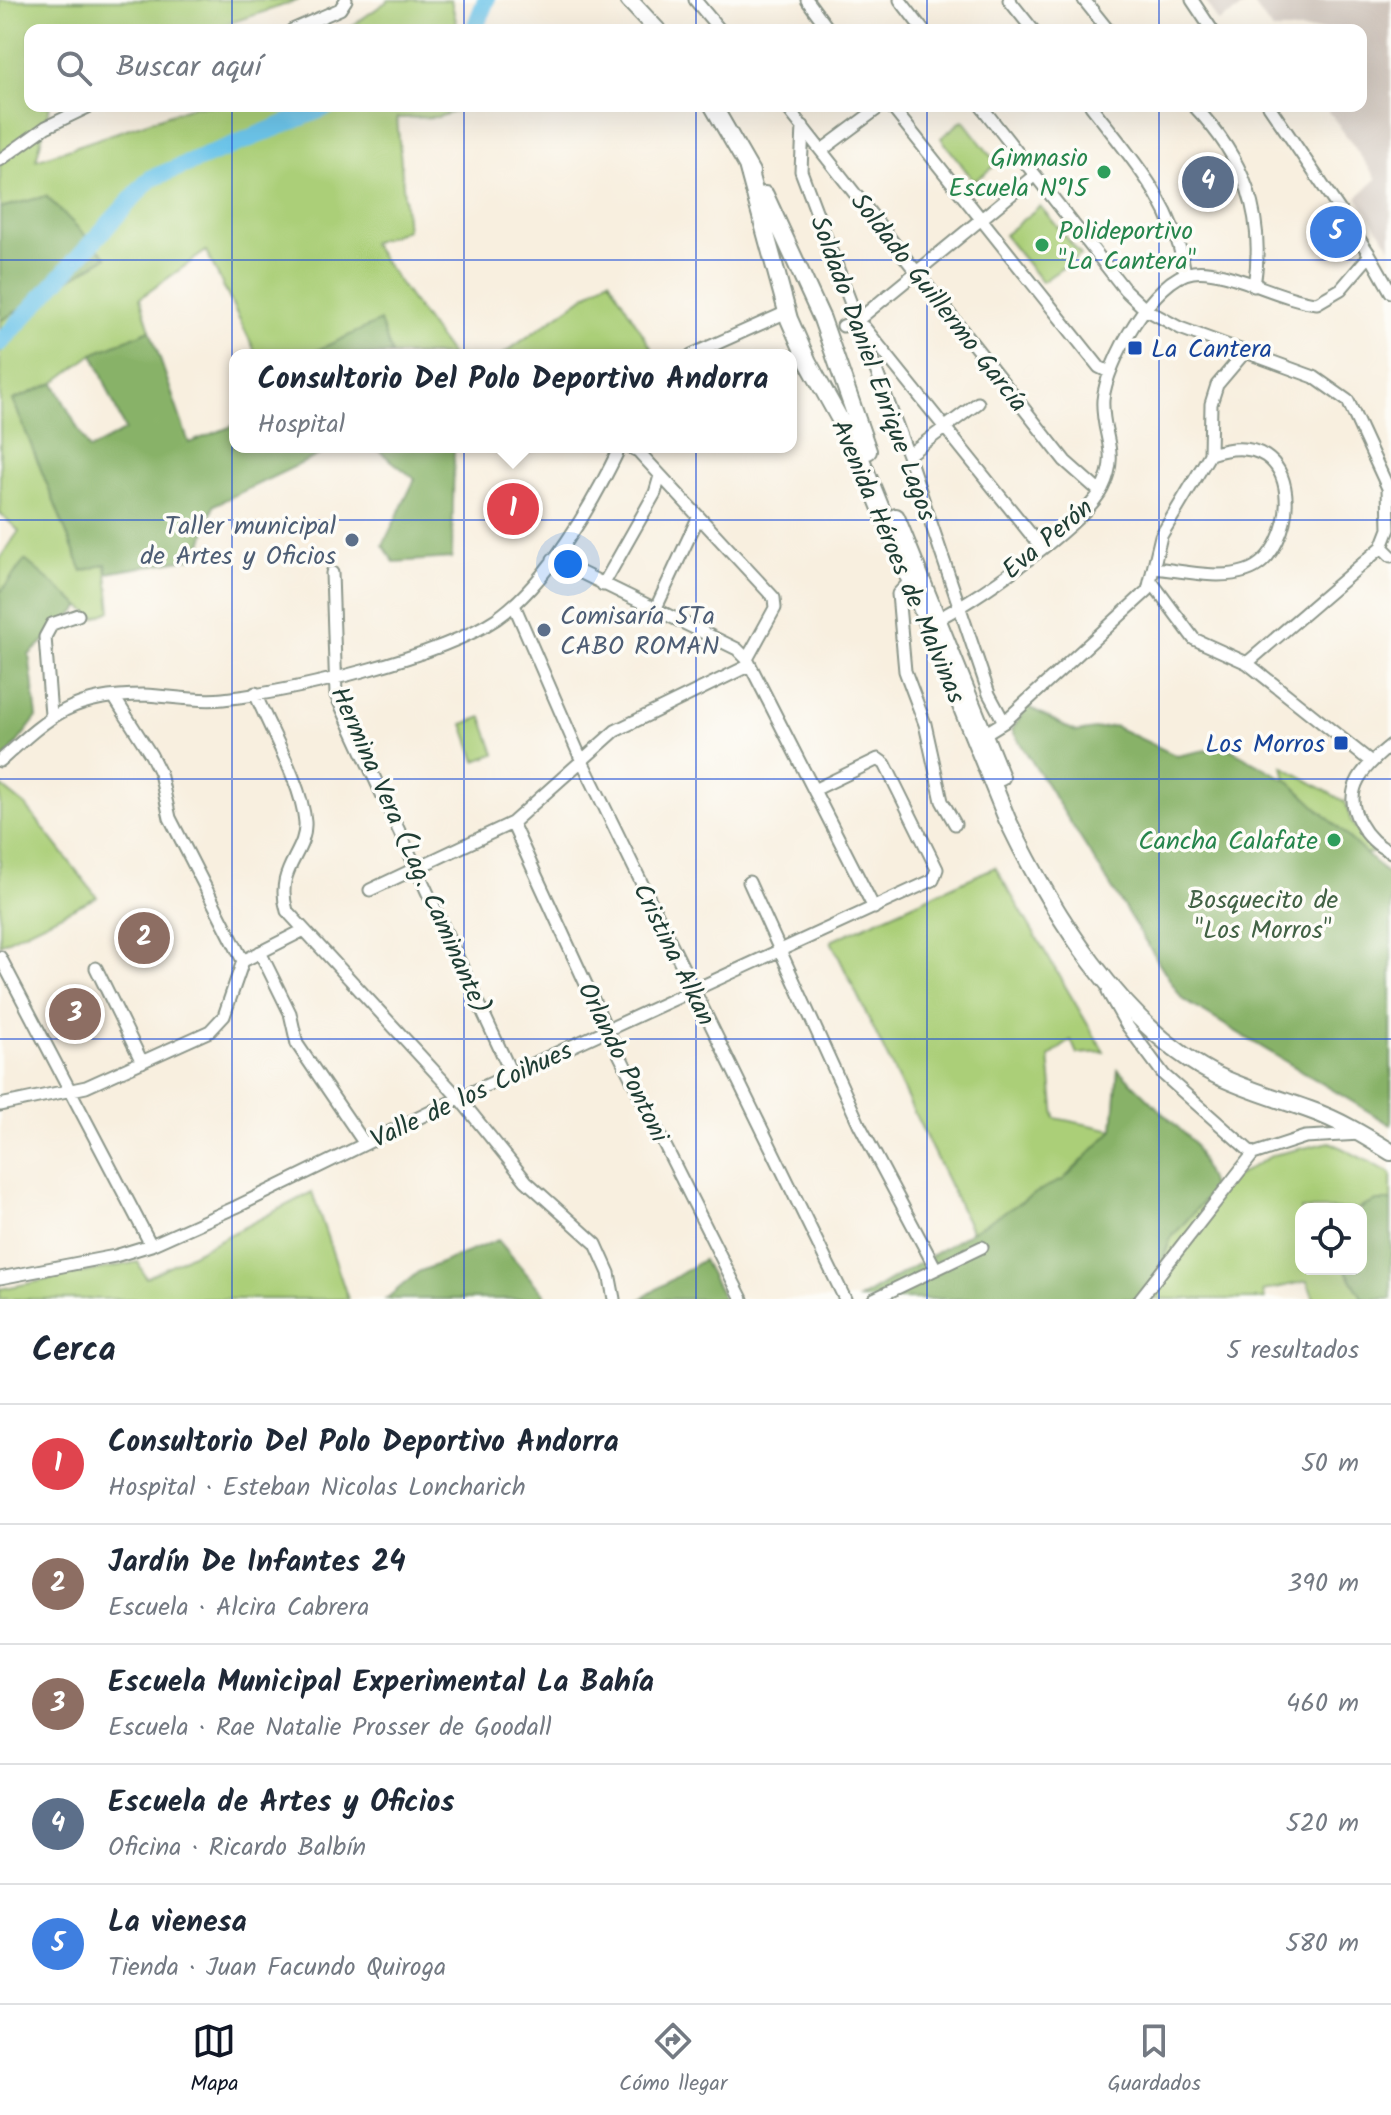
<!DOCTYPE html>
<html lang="es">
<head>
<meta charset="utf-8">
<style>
  :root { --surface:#fff; --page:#f6f6f7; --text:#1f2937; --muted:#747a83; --line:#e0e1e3; --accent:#111827 }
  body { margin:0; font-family:Kalam,sans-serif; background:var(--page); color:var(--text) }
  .controls { position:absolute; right:24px; bottom:24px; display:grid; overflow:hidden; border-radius:16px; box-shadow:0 8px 32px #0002 }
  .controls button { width:72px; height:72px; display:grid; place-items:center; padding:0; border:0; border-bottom:2px solid var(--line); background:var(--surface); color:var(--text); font:40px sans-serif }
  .you { position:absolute; left:568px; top:564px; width:28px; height:28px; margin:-20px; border:6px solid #fff; border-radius:50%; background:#1a73e8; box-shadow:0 0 0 12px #1a73e833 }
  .badge { display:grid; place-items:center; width:52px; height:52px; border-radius:50%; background:var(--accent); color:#fff; font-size:26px; font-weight:700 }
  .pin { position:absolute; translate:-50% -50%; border:4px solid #fff; box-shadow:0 2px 8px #0006 }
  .popup { position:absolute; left:229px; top:349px; width:568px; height:104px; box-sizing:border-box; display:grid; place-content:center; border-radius:16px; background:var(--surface); filter:drop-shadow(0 2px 6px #0005); font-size:26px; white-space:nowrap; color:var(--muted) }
  .popup b { font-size:30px; color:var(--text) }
  .popup::after { content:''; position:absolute; left:50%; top:100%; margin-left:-16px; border:16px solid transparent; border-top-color:var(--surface) }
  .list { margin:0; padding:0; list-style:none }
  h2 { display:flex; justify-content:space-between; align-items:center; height:104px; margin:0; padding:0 32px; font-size:34px }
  h2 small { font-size:26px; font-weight:400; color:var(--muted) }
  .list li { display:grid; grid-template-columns:52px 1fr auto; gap:24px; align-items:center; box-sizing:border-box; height:120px; padding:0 32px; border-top:2px solid var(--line) }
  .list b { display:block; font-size:30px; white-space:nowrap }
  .list p { margin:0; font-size:26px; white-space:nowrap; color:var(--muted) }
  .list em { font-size:26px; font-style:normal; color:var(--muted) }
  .icon { flex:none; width:44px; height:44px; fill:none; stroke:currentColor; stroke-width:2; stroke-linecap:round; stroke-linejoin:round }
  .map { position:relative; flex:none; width:1391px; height:1299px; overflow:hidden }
  .search { position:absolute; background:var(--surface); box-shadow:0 8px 32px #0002; left:24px; right:24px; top:24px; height:88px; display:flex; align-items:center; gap:20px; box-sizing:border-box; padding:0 28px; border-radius:16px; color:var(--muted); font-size:30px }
  .sheet { height:704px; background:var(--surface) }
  nav { display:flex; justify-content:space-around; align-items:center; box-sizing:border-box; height:112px; border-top:2px solid var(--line); background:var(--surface); font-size:22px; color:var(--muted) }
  nav a { display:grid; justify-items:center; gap:4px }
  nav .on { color:var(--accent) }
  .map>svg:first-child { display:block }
</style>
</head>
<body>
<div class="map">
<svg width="1391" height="1299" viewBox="0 0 1391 1299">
  <rect width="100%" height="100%" fill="#fdfcf7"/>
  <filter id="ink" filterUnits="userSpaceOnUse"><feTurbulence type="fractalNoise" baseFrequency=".0125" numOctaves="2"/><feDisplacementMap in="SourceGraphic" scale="16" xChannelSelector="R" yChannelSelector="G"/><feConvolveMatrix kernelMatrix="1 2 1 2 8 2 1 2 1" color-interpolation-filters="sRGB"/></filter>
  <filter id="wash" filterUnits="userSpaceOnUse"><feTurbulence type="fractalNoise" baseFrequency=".006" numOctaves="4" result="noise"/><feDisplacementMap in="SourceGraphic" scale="32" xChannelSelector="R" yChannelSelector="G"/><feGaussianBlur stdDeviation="1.8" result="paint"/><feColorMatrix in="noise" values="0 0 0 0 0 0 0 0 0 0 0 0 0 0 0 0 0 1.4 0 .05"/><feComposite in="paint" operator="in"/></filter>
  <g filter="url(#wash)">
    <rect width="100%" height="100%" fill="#f8efdf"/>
    <!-- industrial -->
    <path fill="#cdc2b9" d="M1205 0H1391V248L1357 197 1377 179 1325 106H1361V30H1272L1252 2 1218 22Z"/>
    <!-- green -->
    <path fill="#abcf78" stroke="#658656" stroke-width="2" d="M0 0H299L209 30H30V106H50L36 160 194 106H472L438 117 397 118 407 230 371 243 451 355H392L380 322 307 355H257L206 251 140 298 150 330 93 354 54 383 13 400 82 571 106 564 111 611 95 618 25 561 0 593V558L19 531 0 513V321L106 257 46 196 0 208Z
      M389 0H451L458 30H346Z
      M963 120 997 164 974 181 941 138Z
      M1040 206 1081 255 1042 282 1004 235Z
      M609 279 655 354 502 355Z
      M482 717 495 754 476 761 463 724Z
      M1283 766 1345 802 1351 821 1373 853 1354 854 1290 796Z
      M0 785 26 806 97 897 0 944Z
      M995 867 1104 1052 1077 1054 1071 1040 1049 1057 1055 1118 1114 1130 1063 1180 972 1232 831 941Z
      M1330 1142 1391 1173V1201L1358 1209H1301V1269H1345L1363 1299H1314L1307 1281 1263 1291 1265 1299H1157L1152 1288 1171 1238 1213 1190 1273 1155Z
      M312 1192 348 1299H0V1289L138 1262 146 1278Z"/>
    <!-- forest -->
    <path fill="#88b268" stroke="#54784e" stroke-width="2" d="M46 196 107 257 0 321V208Z
      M380 321 392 355H307Z
      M150 330 189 443 235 425V447H336L214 505 198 557 107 573 106 564 82 571 13 400 54 383 89 450 125 430 93 354Z
      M374 447H454L452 558 394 562 383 545 415 479Z
      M25 560 81 607 29 655 37 717 0 765V593Z
      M1027 706 1076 732 1114 726 1177 756 1225 746 1290 782 1391 878V1125L1182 999 1012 730Z
      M1118 1069 1194 1143 1213 1190 1171 1238 1152 1288 1157 1299H859L1046 1187 1063 1180 1113 1130Z
      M1377 1201H1391V1299H1363L1345 1269H1361V1209H1358Z
      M498 1240 548 1299H386L418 1272Z
      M703 1260 724 1299H641Z"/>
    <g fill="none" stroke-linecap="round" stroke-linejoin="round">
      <!-- river -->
      <path stroke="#6cc4e9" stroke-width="18" d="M474 30 486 0
        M0 343 150 179 329 106"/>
    </g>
  </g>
  <g filter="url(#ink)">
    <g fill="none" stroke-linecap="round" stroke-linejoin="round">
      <defs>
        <path id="minor" d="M695 0 720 30
          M807 0 829 30
          M900 0 923 30
          M1009 0 1033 30
          M1084 0 1108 30
          M1192 0 1212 30
          M292 30 340 9 346 0
          M786 106 1065 461 1100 492
          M891 106 1099 367 1109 372
          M981 106 1125 290 1145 309 1180 328 1314 377 1348 401 1388 488 1389 529 1382 547 1391 556
          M1091 106C1132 159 1176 206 1185 274
          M1194 106C1244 158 1266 215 1254 286
          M1269 106 1370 255 1391 292
          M803 126 801 171 908 455 989 694 1004 722
          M822 150 881 106
          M0 160 46 127 90 106
          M843 326 858 320 1035 175
          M864 327 1041 547
          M691 355 787 312
          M630 447 638 451 774 598 775 608 747 659
          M908 455 978 403
          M553 559 737 649 747 659 874 908
          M1155 568C1183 571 1219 580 1246 571 1300 554 1310 421 1210 454
          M332 573 336 695 512 1075
          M912 579 898 594 905 671 925 724 942 801 955 824
          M1151 581 1194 639 1247 663 1370 761
          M603 585 655 493 660 476
          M514 605 581 759 845 1299
          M655 610 698 518
          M931 622C969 606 1084 524 1102 489 1121 451 1101 436 1103 400 1106 363 1154 277 1193 272 1226 267 1280 300 1317 303L1341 289 1370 255
          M1247 663 1382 547
          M255 693C270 730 302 784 305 822 307 855 274 868 287 911L459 1098 526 1181 596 1244 609 1273 614 1299
          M114 697 151 755 160 773 170 818 243 961
          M51 715 45 637 52 624 78 615
          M981 736 1004 722 1148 590 1161 536 1210 454 1211 404 1217 385 1245 352
          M1391 745C1366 765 1340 789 1360 823 1367 836 1377 846 1391 852
          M0 761C51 715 71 695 144 695 170 696 196 702 223 699 292 692 439 657 496 619 547 584 594 502 620 447
          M512 823 607 1030 742 1299
          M749 882 859 1124 936 1269
          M370 890 512 823 615 731 750 665
          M260 952 290 1013 297 1044 365 1144
          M0 957 151 1245
          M96 968 142 1062
          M1108 992 1126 1024 1164 1075 1253 1154
          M0 1105 86 1087 210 1031 224 1016 243 961 302 931
          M0 1278 115 1256 151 1245 236 1207 459 1098 933 880 937 869 885 764 878 759 814 790
          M874 1299 982 1247
          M1140 1299 1253 1154 1305 1137 1361 1134"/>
        <path id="highway" d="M629 0 657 30
          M713 106 751 172
          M747 165 789 319 808 362 858 452 1007 819C1051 911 1120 1024 1212 1073 1243 1089 1277 1098 1310 1110 1339 1120 1365 1136 1391 1152
          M765 195 822 319 868 451
          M896 517 1001 777"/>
      </defs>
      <!-- minor casing -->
      <use href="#minor" stroke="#8c968a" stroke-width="15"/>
      <!-- highway casing -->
      <use href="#highway" stroke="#8c968a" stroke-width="20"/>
      <!-- minor -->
      <use href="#minor" stroke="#fff" stroke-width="11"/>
      <!-- highway -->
      <use href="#highway" stroke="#fff" stroke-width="16"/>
    </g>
  </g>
  <!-- grid -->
  <path fill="none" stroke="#1d4ed8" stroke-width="2" stroke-opacity="0.55" d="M232 0V30M464 0V30M696 0V30M927 0V30M1159 0V30M232 106V1299M464 106V1299M696 106V1299M927 106V1299M1159 106V1299M0 260H1391M0 520H1391M0 779H1391M0 1039H1391"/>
  <!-- markers -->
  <g fill="#2e9e5b" stroke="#fdfcf7" stroke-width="3">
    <circle cx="1104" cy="172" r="8"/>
    <circle cx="1042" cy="245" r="8"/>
    <circle cx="1334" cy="840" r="8"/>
  </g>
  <g fill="#1a4fb4" stroke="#fdfcf7" stroke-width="3">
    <rect x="1127" y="340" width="16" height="16" rx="4"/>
    <rect x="1333" y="735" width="16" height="16" rx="4"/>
  </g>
  <g fill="#5c6f8a" stroke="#fdfcf7" stroke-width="3">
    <circle cx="352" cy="540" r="8"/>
    <circle cx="544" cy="630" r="8"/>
  </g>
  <g text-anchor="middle" stroke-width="7" stroke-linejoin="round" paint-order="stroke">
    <!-- leisure labels -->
    <g font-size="26" fill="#27864d" stroke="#fdfcf7" text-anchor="end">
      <text x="1088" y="166">Gimnasio<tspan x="1088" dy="30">Escuela N°15</tspan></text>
      <text x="1058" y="239" text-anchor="start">Polideportivo<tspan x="1058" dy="30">"La Cantera"</tspan></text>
      <text x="1318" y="849">Cancha Calafate</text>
    </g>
    <!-- street labels -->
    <g font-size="26" fill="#1f3d34" stroke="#fdfcf7">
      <text transform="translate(940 302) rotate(52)" y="9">Soldado Guillermo García</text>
      <text transform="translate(874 368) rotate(70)" y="9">Soldado Daniel Enrique Lagos</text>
      <text transform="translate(1047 538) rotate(-40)" y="9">Eva Perón</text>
      <text transform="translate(899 561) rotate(67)" y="9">Avenida Héroes de Malvinas</text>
      <text transform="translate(411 850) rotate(66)" y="9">Hermina Vera (Lag. Caminante)</text>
      <text transform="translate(675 954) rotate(64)" y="9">Cristina Alkan</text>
      <text transform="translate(624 1062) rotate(64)" y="9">Orlando Pontoni</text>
      <text transform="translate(471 1094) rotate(-25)" y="9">Valle de los Coihues</text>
    </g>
    <!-- transit labels -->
    <g font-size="26" fill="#164399" stroke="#fdfcf7" text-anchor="start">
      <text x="1151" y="357">La Cantera</text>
      <text x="1325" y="752" text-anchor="end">Los Morros</text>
    </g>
    <!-- service labels -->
    <g font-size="26" fill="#4e5e75" stroke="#fdfcf7" text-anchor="end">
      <text x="336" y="534">Taller municipal<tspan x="336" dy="30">de Artes y Oficios</tspan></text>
      <text x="560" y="624" text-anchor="start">Comisaría 5Ta<tspan x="560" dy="30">CABO ROMAN</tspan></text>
    </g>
    <!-- park labels -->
    <g font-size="26" fill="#426245" stroke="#fdfcf7">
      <text x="1263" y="908">Bosquecito de<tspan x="1263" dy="30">"Los Morros"</tspan></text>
    </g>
  </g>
</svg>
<div class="controls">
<button><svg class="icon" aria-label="locate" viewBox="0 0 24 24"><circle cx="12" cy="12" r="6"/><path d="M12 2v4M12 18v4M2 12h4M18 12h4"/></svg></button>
</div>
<div class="you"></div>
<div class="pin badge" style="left:513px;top:509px;background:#e0444e">1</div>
<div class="popup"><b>Consultorio Del Polo Deportivo Andorra</b>Hospital</div>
<div class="pin badge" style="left:144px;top:938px;background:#8d6e63">2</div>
<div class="pin badge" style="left:75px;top:1014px;background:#8d6e63">3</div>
<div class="pin badge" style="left:1208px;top:182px;background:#5c6f8a">4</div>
<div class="pin badge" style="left:1336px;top:232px;background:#3f7fe0">5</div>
<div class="search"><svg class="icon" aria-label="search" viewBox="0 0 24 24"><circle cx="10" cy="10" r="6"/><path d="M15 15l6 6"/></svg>Buscar aquí</div>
</div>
<section class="sheet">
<h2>Cerca<small>5 resultados</small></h2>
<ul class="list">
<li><span class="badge" style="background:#e0444e">1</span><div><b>Consultorio Del Polo Deportivo Andorra</b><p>Hospital · Esteban Nicolas Loncharich</p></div><em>50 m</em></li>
<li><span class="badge" style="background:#8d6e63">2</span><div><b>Jardín De Infantes 24</b><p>Escuela · Alcira Cabrera</p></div><em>390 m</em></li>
<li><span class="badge" style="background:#8d6e63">3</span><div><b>Escuela Municipal Experimental La Bahía</b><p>Escuela · Rae Natalie Prosser de Goodall</p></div><em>460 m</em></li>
<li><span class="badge" style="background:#5c6f8a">4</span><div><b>Escuela de Artes y Oficios</b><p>Oficina · Ricardo Balbín</p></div><em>520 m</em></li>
<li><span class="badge" style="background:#3f7fe0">5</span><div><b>La vienesa</b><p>Tienda · Juan Facundo Quiroga</p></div><em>580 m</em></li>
</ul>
</section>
<nav>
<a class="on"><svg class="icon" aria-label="map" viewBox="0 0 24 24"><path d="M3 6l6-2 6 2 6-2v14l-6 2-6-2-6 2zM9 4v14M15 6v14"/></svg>Mapa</a>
<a><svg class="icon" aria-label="directions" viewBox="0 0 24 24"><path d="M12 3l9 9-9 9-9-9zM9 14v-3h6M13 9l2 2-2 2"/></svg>Cómo llegar</a>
<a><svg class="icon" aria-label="saved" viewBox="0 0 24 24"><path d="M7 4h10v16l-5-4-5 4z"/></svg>Guardados</a>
</nav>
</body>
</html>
